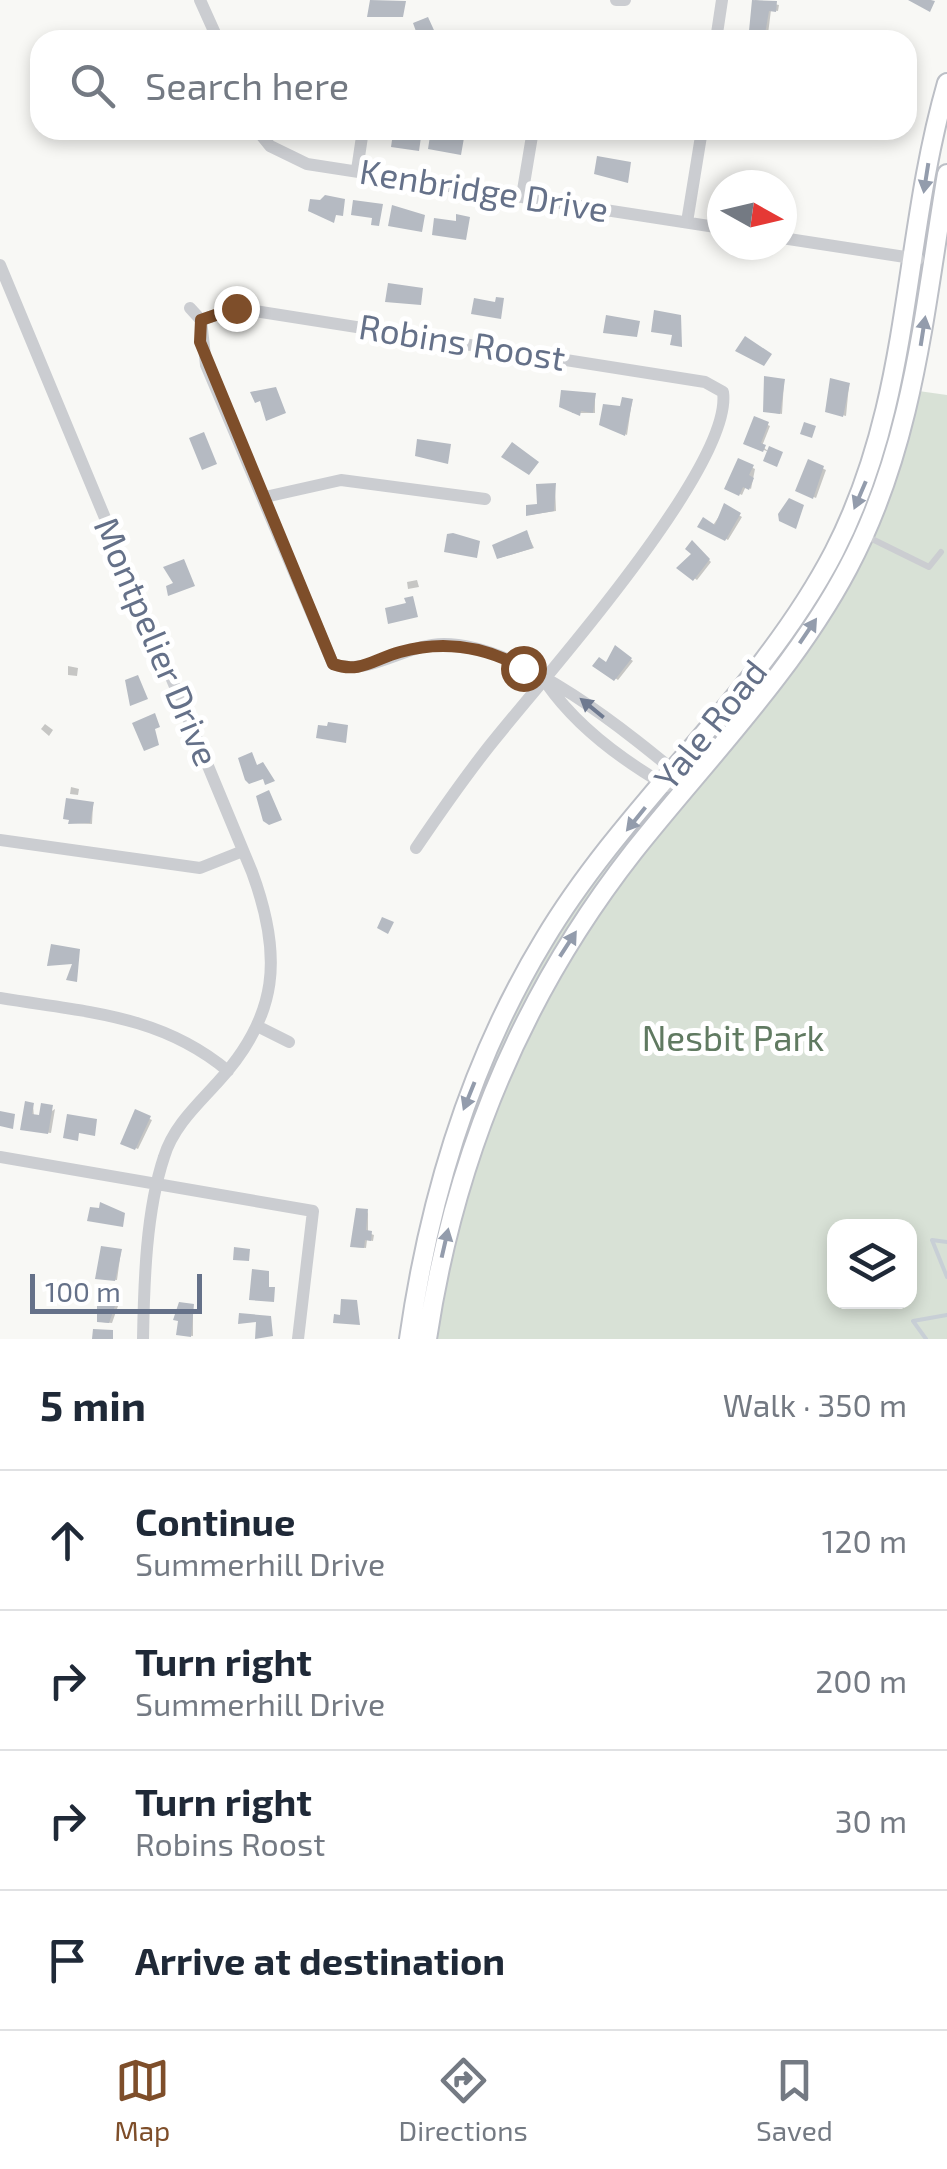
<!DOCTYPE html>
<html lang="en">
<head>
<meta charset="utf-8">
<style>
  :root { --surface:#fff; --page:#f2f2f3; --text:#1f2937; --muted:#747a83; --line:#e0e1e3; --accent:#7e4e2a }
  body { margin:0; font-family:"Exo 2",sans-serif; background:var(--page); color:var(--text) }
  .controls { position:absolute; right:30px; bottom:30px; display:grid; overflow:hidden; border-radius:20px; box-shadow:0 5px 15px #0003 }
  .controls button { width:90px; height:90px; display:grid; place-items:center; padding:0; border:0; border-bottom:2px solid var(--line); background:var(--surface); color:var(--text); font:50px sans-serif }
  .compass { position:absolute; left:707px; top:170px; width:90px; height:90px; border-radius:50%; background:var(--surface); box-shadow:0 5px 15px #0003; rotate:98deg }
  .scale { position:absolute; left:30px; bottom:25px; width:172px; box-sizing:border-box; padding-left:10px; border:5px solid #657189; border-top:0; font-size:28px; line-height:35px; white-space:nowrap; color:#657189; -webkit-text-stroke:8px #fff; paint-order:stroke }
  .stop { position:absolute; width:30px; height:30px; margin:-22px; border:8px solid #7e4e2a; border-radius:50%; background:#fff }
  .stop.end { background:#7e4e2a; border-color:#fff; box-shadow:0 2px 10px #0008 }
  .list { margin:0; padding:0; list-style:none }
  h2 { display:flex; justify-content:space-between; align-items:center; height:130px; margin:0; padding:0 40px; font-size:42px }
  h2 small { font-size:32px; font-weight:400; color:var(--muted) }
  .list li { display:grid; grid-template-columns:65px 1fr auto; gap:30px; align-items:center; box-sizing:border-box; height:140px; padding:0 40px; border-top:2px solid var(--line) }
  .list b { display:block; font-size:38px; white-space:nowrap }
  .list p { margin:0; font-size:32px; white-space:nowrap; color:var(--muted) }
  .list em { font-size:32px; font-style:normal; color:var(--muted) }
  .icon { flex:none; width:55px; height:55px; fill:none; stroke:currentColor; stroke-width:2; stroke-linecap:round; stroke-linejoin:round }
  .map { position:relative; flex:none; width:947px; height:1339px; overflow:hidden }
  .search { position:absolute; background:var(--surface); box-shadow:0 5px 15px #0003; left:30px; right:30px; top:30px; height:110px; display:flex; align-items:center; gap:25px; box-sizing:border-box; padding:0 35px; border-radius:30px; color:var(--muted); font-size:38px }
  .sheet { height:690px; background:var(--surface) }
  nav { display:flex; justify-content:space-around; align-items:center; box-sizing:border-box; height:140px; border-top:2px solid var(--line); background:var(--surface); font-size:28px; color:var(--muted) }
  nav a { display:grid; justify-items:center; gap:5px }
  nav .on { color:var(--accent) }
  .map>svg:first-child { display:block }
</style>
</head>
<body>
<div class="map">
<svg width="947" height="1339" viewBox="0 0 947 1339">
  <rect width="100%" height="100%" fill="#f8f8f5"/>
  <!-- green -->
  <path fill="#d8e1d6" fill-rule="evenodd" d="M890 387 947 395V1339H403L423 1228 540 945 791 618 835 543ZM834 1226H910V1302H834Z"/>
  <!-- shadow -->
  <path fill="#0003" d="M755 0 779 5 778 11 771 10 768 34 754 31Z
    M784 382 782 414 769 412Z
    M849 385 846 416 830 412Z
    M595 395V413H572L573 409Z
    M632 401 627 435 602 424 622 409Z
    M755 419 770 426 762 446 769 452 746 443Z
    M739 461 755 469 751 489 746 486 742 495 727 488Z
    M809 462 826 470 816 498 798 490Z
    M555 486 556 511 529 515 539 507Z
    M725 507 742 517 728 540 710 530Z
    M527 533 534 548 499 558Z
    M692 543 711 562 697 580 680 568 695 554Z
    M417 580 419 587 408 589 407 582Z
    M616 648 633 661 618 680 596 665 607 666Z
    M68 666 78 668 77 676 68 675Z
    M45 724 53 730 49 736 41 729Z
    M71 787 79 789 78 795 70 794Z
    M93 805 92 824 71 823Z
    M33 1105 34 1117 41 1118 55 1109 51 1133 25 1130Z
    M136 1113 152 1120 138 1149 124 1143Z
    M368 1211V1233L374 1235 373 1241 367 1240 366 1248 355 1247Z
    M121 1251 117 1280 101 1279Z
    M114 1300 118 1306 112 1323 102 1322Z
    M193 1306V1336L181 1335 177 1309Z"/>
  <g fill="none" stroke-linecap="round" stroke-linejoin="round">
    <!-- stream -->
    <path stroke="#c8cfd6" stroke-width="4" d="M947 1242 932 1240 947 1277
      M926 1339 913 1321 947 1315"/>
  </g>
  <!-- building -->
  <path fill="#b5bac2" d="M370 0 406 1 403 17H367Z
    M752 0 777 1 776 12 769 11 765 34 749 31Z
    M908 0H931L935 1 930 12Z
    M428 17 438 39 412 40 418 37 413 23Z
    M404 130H422L419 151 391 147 393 133 403 135Z
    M446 130 465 132 461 155 428 149 430 136 445 138Z
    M597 156 631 162 628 183 594 174Z
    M325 195 345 199 343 216 336 215 334 223 308 211 310 199 320 200Z
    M353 200 383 204 379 226 371 225 372 218 351 215Z
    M392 205 425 215 422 232 388 226Z
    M456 214 470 217 466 240 432 235 434 218 456 221Z
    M388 283 423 288 421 305 385 302Z
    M496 297 504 298 501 319 471 314 474 298 495 302Z
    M654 310 681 315 682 347 670 345 672 335 651 332Z
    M606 315 640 321 637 337 603 333Z
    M745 336 772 354 764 366 735 351Z
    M764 376 785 379 780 414 763 412Z
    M830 378 850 383 843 417 825 412Z
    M276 387 286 413 266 421 260 401 255 403 250 392Z
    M561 390 596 393 593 413 581 411 580 416 559 407Z
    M622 397 633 399 625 436 599 425 603 404 620 406Z
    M754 416 769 422 761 443 766 445 763 452 743 444Z
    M804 422 816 426 812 438 800 434Z
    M204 432 217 464 202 470 189 438Z
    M417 439 451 444 448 464 415 456Z
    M512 442 539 462 529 475 501 457Z
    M769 446 783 452 777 467 763 461Z
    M738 458 754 465 749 475 754 478 749 490 743 487 739 496 724 489Z
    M808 459 824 466 813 499 795 491Z
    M556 483 554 511 526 516V505L537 504 536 484Z
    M789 498 804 505 796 529 779 521 778 514Z
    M724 503 741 513 725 541 697 527 703 517 715 525Z
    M527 530 533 548 497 559 492 545Z
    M453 533 480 541 477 558 444 552 447 534Z
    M692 540 710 559 693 581 676 568 691 554 685 549Z
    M184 559 195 586 168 596 166 586 173 583 163 567Z
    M413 596 418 617 388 624 385 608 406 603 404 598Z
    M615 645 632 658 614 681 592 666 599 657 606 662Z
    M138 675 148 699 130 706 125 680Z
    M155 713 160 727 155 729 159 745 144 751 132 723Z
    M328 722 348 725 346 743 316 738 318 725 327 726Z
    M252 752 257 765 263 762 275 781 265 785 263 779 249 784 245 780 238 758Z
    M269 790 282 820 269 825 263 821 256 796Z
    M66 798 94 802 90 823 68 824 69 820 63 819Z
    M382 917 394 922 388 934 377 928Z
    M51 944 80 949 77 982 66 980 72 964 47 966Z
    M25 1101 34 1103 32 1114 39 1115 41 1103 53 1105 48 1134 20 1130Z
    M135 1109 151 1116 135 1150 120 1144Z
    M0 1111 15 1114 13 1129 0 1126Z
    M67 1114 97 1119 95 1136 79 1133 78 1141 63 1138Z
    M100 1202 125 1213 123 1227 87 1221 90 1207 99 1208Z
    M356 1208 368 1209 366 1230 372 1231 371 1241 365 1240 364 1248 350 1247Z
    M101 1246 122 1249 115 1281 95 1279Z
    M234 1247 250 1249 249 1261 233 1260Z
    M252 1269 269 1271V1287H275L274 1302 249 1300Z
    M97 1294 111 1295 116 1303 109 1323 97 1322Z
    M341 1299 357 1300 360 1325 333 1323 334 1314 340 1315Z
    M179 1302 194 1304 191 1337 176 1335 178 1321 173 1320Z
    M239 1313 271 1316 273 1336 255 1339 256 1322 238 1324Z
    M93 1329 113 1330V1339H92Z"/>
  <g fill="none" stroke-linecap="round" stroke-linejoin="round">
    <defs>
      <path id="secondary" d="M409 1339C429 1199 470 1062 544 940 627 801 759 696 834 552 913 398 901 243 947 83
        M427 1339C454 1159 522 994 634 851 707 759 793 672 848 568 914 444 924 310 947 174"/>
    </defs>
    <!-- secondary casing -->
    <use href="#secondary" stroke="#bcbfc6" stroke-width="22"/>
    <!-- service -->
    <path stroke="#cbcdd1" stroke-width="6" d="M868 537 929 567 941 552"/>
    <!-- minor -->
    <path stroke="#cbcdd1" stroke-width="12" d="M200 0 218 40
      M616 0H625
      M716 40 722 0
      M257 130 270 146 307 164 722 228
      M357 170 363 130
      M522 196 533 130
      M687 222 702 130
      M782 238 918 259
      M0 265 252 872C283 956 279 1016 217 1083 197 1105 173 1127 164 1157 146 1211 144 1282 143 1339
      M190 308 201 320
      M201 320 236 308 705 382 723 392C734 467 537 685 487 749 462 781 439 814 416 848
      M201 320 206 365 333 664C368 677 405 644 444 644 522 644 631 735 690 784
      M265 497 341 480 485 499
      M547 684C577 727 622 760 667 786
      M0 840 200 868 243 851
      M0 998C84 1012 160 1014 228 1071
      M259 1027 289 1042
      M0 1157 313 1211 298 1339"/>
    <!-- secondary -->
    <use href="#secondary" stroke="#fff" stroke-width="18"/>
  </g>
  <!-- one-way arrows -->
  <defs><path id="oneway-solid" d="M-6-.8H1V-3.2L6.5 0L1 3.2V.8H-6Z" transform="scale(2.5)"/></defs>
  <g fill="#939cac">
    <use href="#oneway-solid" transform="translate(926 178) rotate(99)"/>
    <use href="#oneway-solid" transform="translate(923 331) rotate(-81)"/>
    <use href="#oneway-solid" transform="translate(860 495) rotate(113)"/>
    <use href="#oneway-solid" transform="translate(808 631) rotate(-56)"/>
    <use href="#oneway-solid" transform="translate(636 819) rotate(129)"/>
    <use href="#oneway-solid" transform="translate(568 944) rotate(-57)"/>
    <use href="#oneway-solid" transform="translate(469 1096) rotate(112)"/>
    <use href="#oneway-solid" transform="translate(445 1243) rotate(-77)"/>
  </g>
  <use fill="#6f7a90" href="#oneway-solid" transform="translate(592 708) rotate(-141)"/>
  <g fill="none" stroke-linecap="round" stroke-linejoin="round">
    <!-- route -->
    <path stroke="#7e4e2a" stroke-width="12" d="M236 308 201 320 200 342 333 664C360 674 374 659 400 652 444 640 484 646 523 668"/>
  </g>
  <g text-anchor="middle" stroke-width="10" stroke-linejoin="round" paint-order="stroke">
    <!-- street labels -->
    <g font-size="35" fill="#657189" stroke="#fff">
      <text transform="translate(484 191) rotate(9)" y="12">Kenbridge Drive</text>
      <text transform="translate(462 343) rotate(9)" y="12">Robins Roost</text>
      <text transform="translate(156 642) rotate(67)" y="12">Montpelier Drive</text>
      <text transform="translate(711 725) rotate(-51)" y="12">Yale Road</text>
    </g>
    <!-- park labels -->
    <g font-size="35" fill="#607a61" stroke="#fff">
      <text x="733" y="1051">Nesbit Park</text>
    </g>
  </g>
</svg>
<div class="controls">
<button><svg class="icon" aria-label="layers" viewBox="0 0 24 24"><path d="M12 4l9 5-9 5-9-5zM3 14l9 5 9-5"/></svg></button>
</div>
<svg class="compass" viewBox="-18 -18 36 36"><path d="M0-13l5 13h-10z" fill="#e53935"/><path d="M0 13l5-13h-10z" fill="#747a83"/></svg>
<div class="scale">100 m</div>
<div class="stop" style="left:523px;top:668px"></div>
<div class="stop end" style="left:236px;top:308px"></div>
<div class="search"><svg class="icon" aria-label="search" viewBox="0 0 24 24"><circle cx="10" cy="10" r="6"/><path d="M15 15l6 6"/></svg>Search here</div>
</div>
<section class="sheet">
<h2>5 min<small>Walk · 350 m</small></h2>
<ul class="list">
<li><svg class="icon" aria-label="ahead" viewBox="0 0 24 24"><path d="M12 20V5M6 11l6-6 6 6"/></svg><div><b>Continue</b><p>Summerhill Drive</p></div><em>120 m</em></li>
<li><svg class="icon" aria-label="right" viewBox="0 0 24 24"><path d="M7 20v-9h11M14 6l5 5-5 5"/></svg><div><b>Turn right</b><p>Summerhill Drive</p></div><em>200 m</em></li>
<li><svg class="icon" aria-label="right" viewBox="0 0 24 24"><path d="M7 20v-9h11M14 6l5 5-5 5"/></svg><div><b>Turn right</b><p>Robins Roost</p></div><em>30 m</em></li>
<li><svg class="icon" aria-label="arrive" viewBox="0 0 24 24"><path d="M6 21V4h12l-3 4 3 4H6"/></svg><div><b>Arrive at destination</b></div></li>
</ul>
</section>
<nav>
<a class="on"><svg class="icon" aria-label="map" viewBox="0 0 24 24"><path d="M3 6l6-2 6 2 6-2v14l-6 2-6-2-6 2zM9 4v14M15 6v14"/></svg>Map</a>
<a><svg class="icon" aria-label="directions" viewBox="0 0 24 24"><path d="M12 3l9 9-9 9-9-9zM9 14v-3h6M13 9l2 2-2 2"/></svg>Directions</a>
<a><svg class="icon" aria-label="saved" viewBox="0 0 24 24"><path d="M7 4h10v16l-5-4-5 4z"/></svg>Saved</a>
</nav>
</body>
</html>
